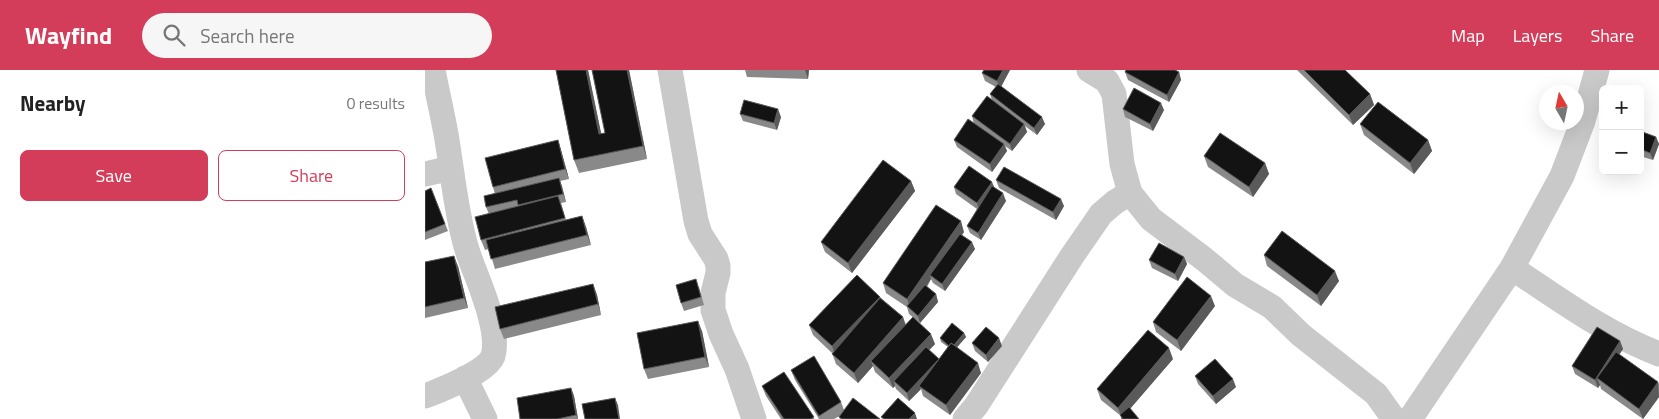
<!DOCTYPE html>
<html lang="en">
<head>
<meta charset="utf-8">
<style>
  :root { --surface:#fff; --page:#f6f6f6; --text:#222; --muted:#767676; --line:#e0e0e0; --accent:#d43d59 }
  body { margin:0; font-family:"Titillium Web",sans-serif; background:var(--page); color:var(--text) }
  .controls { position:absolute; right:15px; top:15px; display:grid; overflow:hidden; border-radius:8px; box-shadow:0 5px 20px #0002 }
  .controls button { width:45px; height:45px; display:grid; place-items:center; padding:0; border:0; border-bottom:1px solid var(--line); background:var(--surface); color:var(--text); font:25px sans-serif }
  .compass { position:absolute; left:1114px; top:15px; width:45px; height:45px; border-radius:50%; background:var(--surface); box-shadow:0 5px 20px #0002; rotate:351deg }
  .list { margin:0; padding:0; list-style:none }
  h2 { display:flex; justify-content:space-between; align-items:center; height:65px; margin:0; padding:0 20px; font-size:21px }
  h2 small { font-size:16px; font-weight:400; color:var(--muted) }
  .actions { display:flex; gap:10px; padding:15px 20px }
  .actions a { flex:1; padding:11px 0; border:1px solid var(--accent); border-radius:8px; text-align:center; font-size:18px; color:var(--accent) }
  .actions .main { background:var(--accent); color:#fff }
  .icon { flex:none; width:28px; height:28px; fill:none; stroke:currentColor; stroke-width:2; stroke-linecap:round; stroke-linejoin:round }
  .map { position:relative; flex:none; width:1234px; height:349px; overflow:hidden }
  header { display:flex; align-items:center; gap:30px; box-sizing:border-box; height:70px; padding:0 25px; background:var(--accent); color:#fff }
  header strong { font-size:24px }
  nav { display:flex; gap:28px; margin-inline-start:auto; font-size:18px }
  .search { width:350px; height:45px; background:var(--page); display:flex; align-items:center; gap:12px; box-sizing:border-box; padding:0 18px; border-radius:28px; color:var(--muted); font-size:19px }
  main { display:flex }
  aside { flex:1; background:var(--surface) }
  .map>svg:first-child { display:block }
</style>
</head>
<body>
<header>
<strong>Wayfind</strong>
<div class="search"><svg class="icon" aria-label="search" viewBox="0 0 24 24"><circle cx="10" cy="10" r="6"/><path d="M15 15l6 6"/></svg>Search here</div>
<nav><a>Map</a><a>Layers</a><a>Share</a></nav>
</header>
<main>
<aside>
<h2>Nearby<small>0 results</small></h2>
<ul class="list">
</ul>
<div class="actions"><a class="main">Save</a><a>Share</a></div>
</aside>
<div class="map">
<svg width="1234" height="349" viewBox="0 0 1234 349">
  <rect width="100%" height="100%" fill="#fff"/>
  <g fill="none" stroke-linecap="round" stroke-linejoin="round">
    <!-- minor -->
    <path stroke="#c9c9c9" stroke-width="25" d="M245 0 271 151 275 164 291 189 293 196V203L288 223V240L296 264 312 299 329 349
      M664 0 682 11 689 24 697 94 705 123 726 149 779 189 810 215 847 237 876 265 951 324 969 349
      M0 104 26 98
      M1087 198C1134 229 1181 264 1234 284
      M40 308 60 349
      M0 326C16 320 62 302 68 286 73 269 64 239 58 223 52 205 43 187 39 169 30 134 27 99 21 64 17 42 12 21 8 0
      M540 349 551 336 647 186 676 144 690 132 705 123
      M985 349 1087 198 1137 106 1158 51 1172 0"/>
  </g>
  <!-- wall -->
  <path fill="#898989" d="M131 0H163L176 64 180 63 204 0 222 89 154 103 149 90Z
    M320 0H384L383 9 322 7Z
    M559 0H585L576 16 620 54 612 65 600 56 602 62 587 81 580 76 582 81 567 102 532 77 529 70 549 54 547 46 567 30 565 24 571 17 560 11 557 3Z
    M872 0H920L945 24 949 35 928 55Z
    M700 2H754L756 10 744 32 703 10Z
    M698 39 739 40 728 61 700 47Z
    M315 44 356 47 352 60 318 51Z
    M935 54 1003 70 1007 81 989 104 939 65Z
    M1215 61 1231 67 1234 74 1228 90 1215 86Z
    M133 70 136 80 144 109 135 111 141 132 136 133 141 150 157 146 161 157 166 175 70 199 64 179 60 180 56 170 64 144 61 137 70 124 68 117Z
    M779 86 840 93 844 104 828 127 783 97Z
    M571 110 639 136 631 150 574 118Z
    M486 111 490 121 427 203 400 182 396 172Z
    M529 117 569 118 581 131 556 170 545 163 542 156 552 139 531 124Z
    M6 118 23 161 0 170V121Z
    M539 162 537 165 550 179 520 221 508 213 506 209 502 217 511 224 513 232 495 253 484 244 482 237 461 223 458 213Z
    M839 185 914 211 896 236 842 196Z
    M759 187 762 194 753 211 727 198 724 190Z
    M0 192 33 196 43 238 0 248Z
    M168 214 172 225 176 245 79 269 75 259Z
    M274 217 279 235 259 241 256 233Z
    M455 227 478 247 481 255 510 274 504 280 514 289 523 277 516 272 515 268 539 263 541 267 532 277 556 303 525 345 498 326 496 319 484 331 471 319 470 316 468 318 450 302 448 296 433 313 411 294 407 283 388 265 384 255Z
    M790 236 756 281 731 262 728 252Z
    M277 261 284 297 223 309 219 299Z
    M1195 271 1198 279 1194 284 1233 312 1234 314V327L1218 349 1176 319 1175 315 1173 318 1150 304 1147 296Z
    M547 273 577 276 563 292 550 281Z
    M748 289 705 339 714 349H696V346L676 330 672 319Z
    M366 300 416 332 419 340 455 349H415L414 347 415 346 409 349H394L370 310Z
    M770 306 811 317 791 334 773 314Z
    M337 316 390 349H356L341 326Z
    M146 318 149 326 153 349H95Z"/>
  <!-- shaded-wall -->
  <path fill="#5a5a5a" d="M161 0H163L179 77 174 64Z
    M202 0H204L222 89 218 76Z
    M380 0H384L383 9Z
    M578 0H585L575 19 572 11Z
    M754 2 756 10 744 32 742 25Z
    M945 24 949 35 928 55 924 45Z
    M736 33 739 40 728 61 725 54Z
    M353 39 356 47 352 60 349 53Z
    M617 47 620 54 612 65 609 58Z
    M599 54 602 62 587 81 585 74Z
    M1231 67 1234 74 1228 90 1225 83Z
    M133 70 136 80 144 109 140 99Z
    M1003 70 1007 81 989 104 985 93Z
    M579 74 582 81 567 102 565 94Z
    M840 93 844 104 828 127 824 117Z
    M134 108 137 116 141 132 138 124Z
    M486 111 490 121 427 203 423 193Z
    M567 112 570 119 554 141 552 133Z
    M578 123 581 131 556 170 553 163Z
    M636 129 639 136 631 150 628 142Z
    M157 146 161 157 166 175 162 165Z
    M536 151 539 162 508 207 505 205 506 209 486 240 482 229Z
    M547 172 550 179 520 221 517 214Z
    M29 186 33 196 43 238 39 228Z
    M759 187 762 194 753 211 750 204Z
    M910 201 914 211 896 236 892 225Z
    M168 214 172 225 176 245 173 234Z
    M511 224 513 232 495 253 493 246Z
    M786 226 790 236 756 281 752 270Z
    M455 227 458 237 411 287 407 276Z
    M478 247 481 257 446 291 448 296 433 313 429 303Z
    M273 251 277 261 284 297 280 287Z
    M539 263 541 267 528 282 527 278Z
    M506 264 510 274 472 314 469 311 470 316 468 318 464 308Z
    M574 268 577 276 563 292 561 285Z
    M1195 271 1198 279 1177 312 1172 308 1175 315 1173 318 1170 310Z
    M744 278 748 289 697 348 693 338Z
    M514 289 494 316 496 319 484 331 482 323Z
    M553 293 556 303 525 345 521 335Z
    M808 309 811 317 791 334 788 326Z
    M1233 312 1234 327 1218 349 1214 339Z
    M146 318 149 326 153 349 151 345Z
    M190 328 193 335 195 349H194Z
    M490 343 492 349H484Z"/>
  <!-- building -->
  <path fill="#131313" stroke="#5a5a5a" d="M131 0H161L174 64 180 63 167 0H202L218 76 149 90Z
    M559 0H578L572 11 557 3Z
    M701 0H750L754 2 742 25 700 2Z
    M879 0H920L945 24 924 45Z
    M573 14 617 47 609 58 565 24Z
    M709 18 736 33 725 54 698 39Z
    M562 26 599 54 585 74 547 46Z
    M319 30 353 39 349 53 315 44Z
    M953 32 1003 70 985 93 935 54Z
    M543 49 579 74 565 94 529 70Z
    M1215 61 1231 67 1225 83 1215 79Z
    M795 63 840 93 824 117 779 86Z
    M133 70 140 99 68 117 60 88Z
    M458 90 486 111 423 193 396 172Z
    M544 96 567 112 552 133 529 117Z
    M579 97 636 129 628 142 571 110Z
    M134 108 138 124 93 135 92 130 61 137 59 126Z
    M567 116 578 123 553 163 542 156Z
    M6 118 20 154 0 162V121Z
    M133 126 140 148 56 170 50 147Z
    M511 135 536 151 482 229 458 213Z
    M157 146 162 165 66 189 61 170Z
    M857 161 910 201 892 225 839 185Z
    M535 164 547 172 517 214 505 205Z
    M734 173 759 187 750 204 724 190Z
    M29 186 39 228 0 237V192Z
    M432 205 455 227 407 276 384 255Z
    M762 207 786 226 752 270 728 252Z
    M271 209 276 227 256 233 251 215Z
    M168 214 173 234 75 259 70 237Z
    M500 215 511 224 493 246 482 236Z
    M455 228 478 247 429 303 407 284Z
    M488 247 506 264 464 308 446 291Z
    M273 251 280 287 219 299 212 263Z
    M527 253 539 263 529 275 526 273 524 276 515 268Z
    M561 257 574 268 561 285 547 273Z
    M1172 257 1195 271 1170 310 1147 296Z
    M723 260 744 278 693 338 672 319Z
    M526 273 553 293 521 335 494 316Z
    M501 277 514 289 482 323 469 311Z
    M1191 282 1233 312 1214 339 1172 308Z
    M389 286 416 332 394 346 366 300Z
    M790 289 808 309 788 326 770 306Z
    M359 302 389 347 386 349H359L337 316Z
    M146 318 151 345 132 349H95L92 328Z
    M190 328 194 349H160L157 334Z
    M428 328 455 349H417L414 347Z
    M473 328 490 343 484 349H459L456 347Z
    M704 337 714 349H698L695 345Z"/>
</svg>
<div class="controls">
<button>+</button>
<button>−</button>
</div>
<svg class="compass" viewBox="-18 -18 36 36"><path d="M0-13l5 13h-10z" fill="#e53935"/><path d="M0 13l5-13h-10z" fill="#767676"/></svg>
</div>
</main>
</body>
</html>
